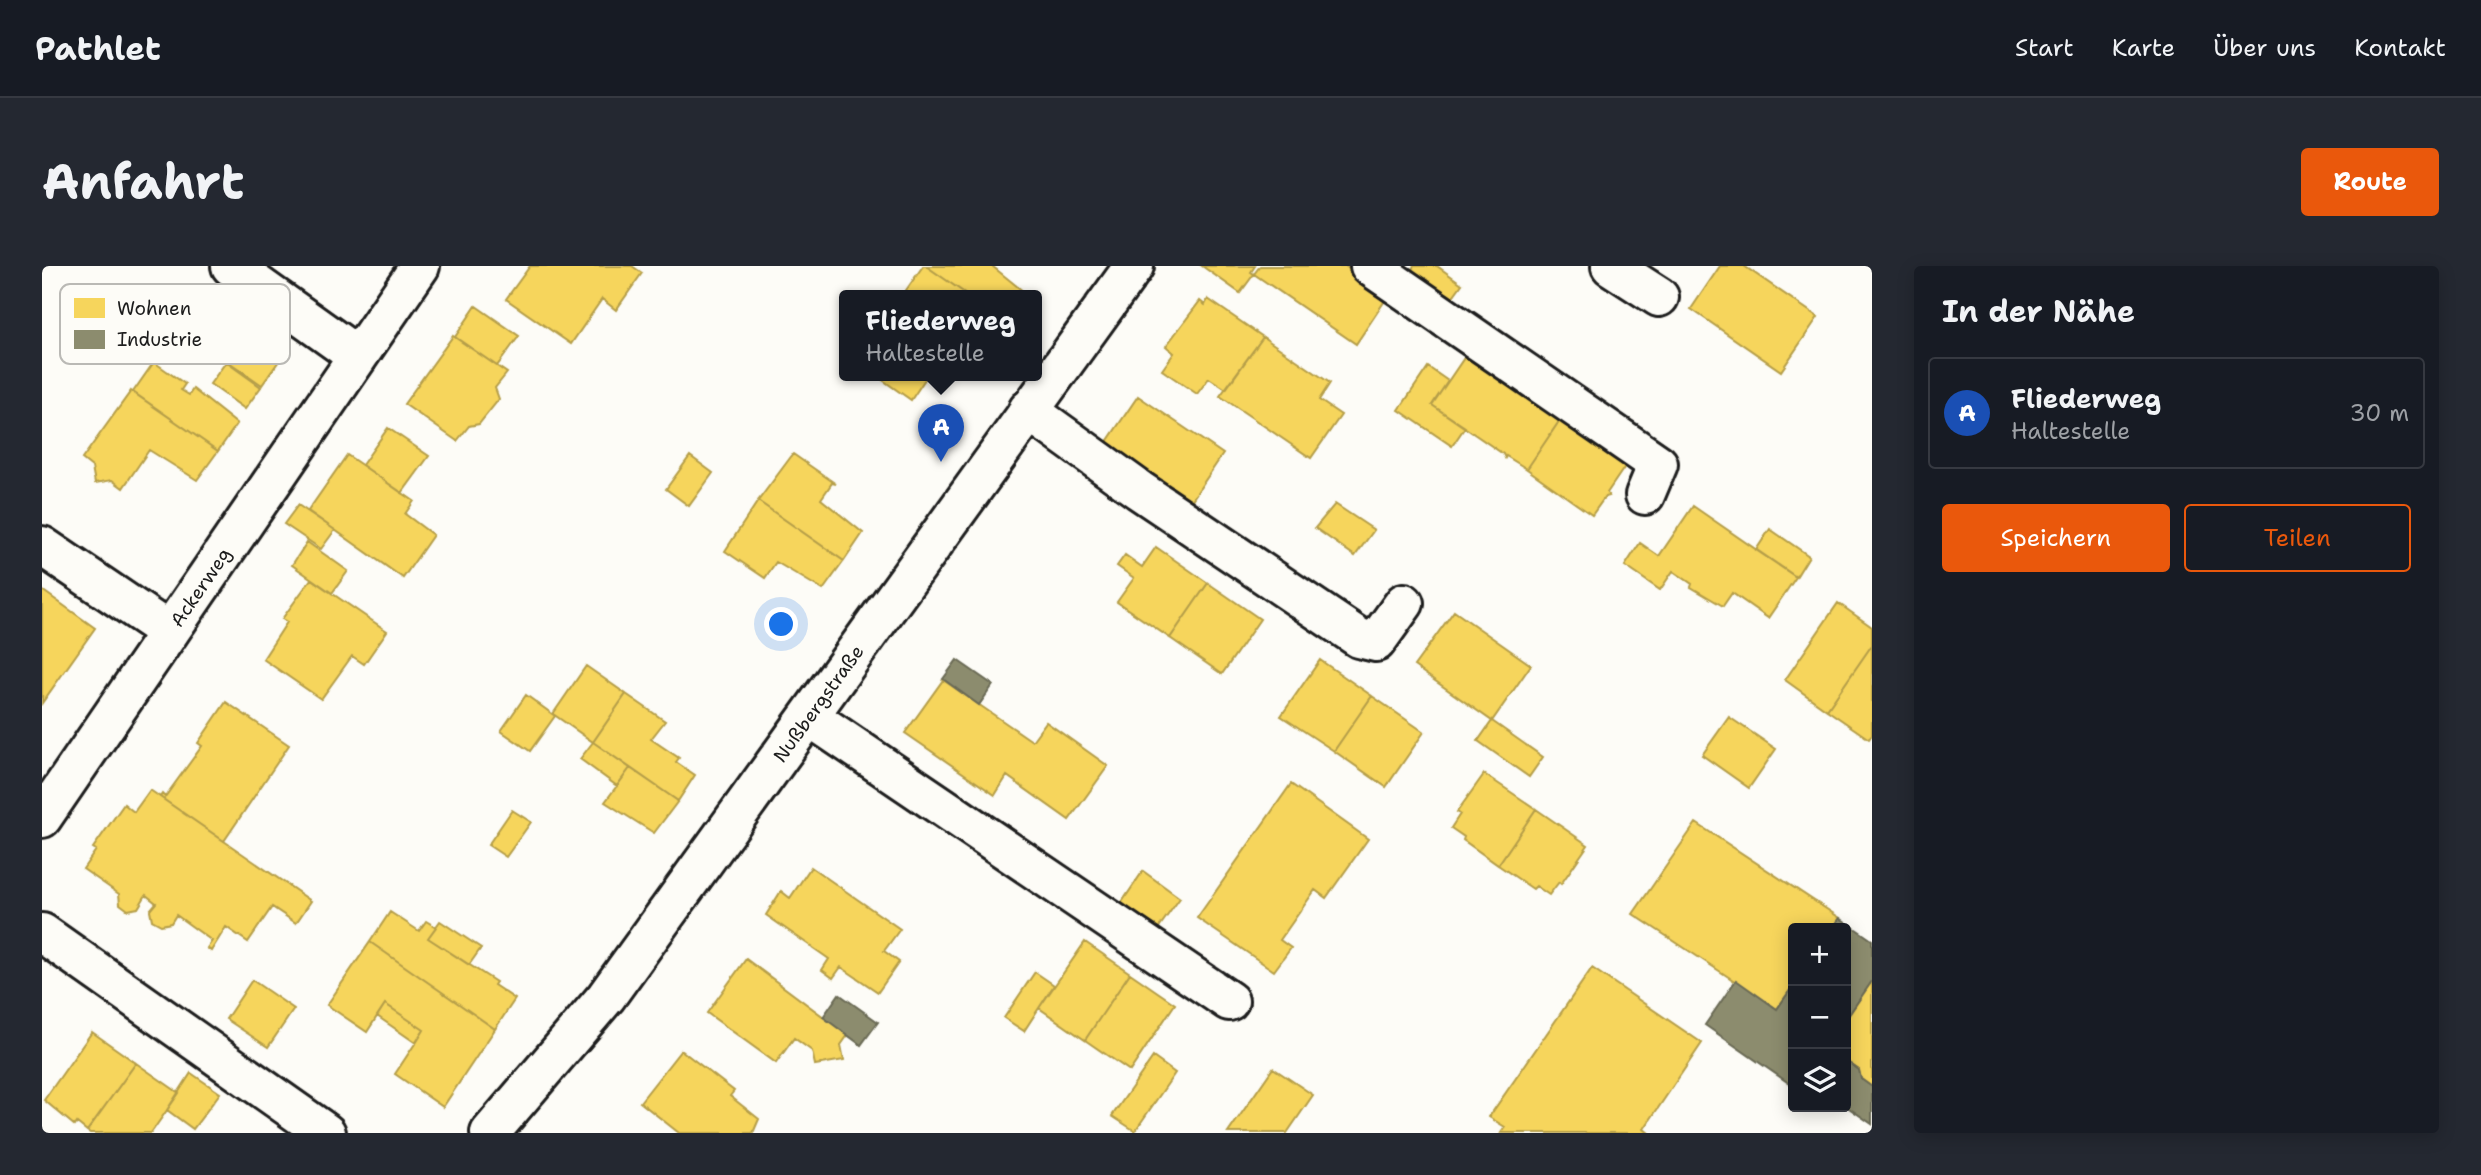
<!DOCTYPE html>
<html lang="de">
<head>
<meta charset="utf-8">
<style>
  :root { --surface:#171b24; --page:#242831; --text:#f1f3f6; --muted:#9ea1a6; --line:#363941; --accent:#ea580c }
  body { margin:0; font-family:"Shantell Sans",sans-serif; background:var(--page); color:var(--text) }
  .controls { position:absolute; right:21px; bottom:21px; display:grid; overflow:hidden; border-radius:7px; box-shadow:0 4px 18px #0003 }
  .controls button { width:63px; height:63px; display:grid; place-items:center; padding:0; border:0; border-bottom:2px solid var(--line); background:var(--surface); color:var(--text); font:35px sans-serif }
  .you { position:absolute; left:740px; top:359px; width:24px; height:24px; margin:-18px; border:5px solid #fff; border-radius:50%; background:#1a73e8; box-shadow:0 0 0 10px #1a73e833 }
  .badge { display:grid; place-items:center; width:46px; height:46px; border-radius:50%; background:var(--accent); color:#fff; font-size:23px; font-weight:700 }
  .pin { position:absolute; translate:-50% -58px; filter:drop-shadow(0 2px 4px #0008) }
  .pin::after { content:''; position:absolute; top:37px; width:24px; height:21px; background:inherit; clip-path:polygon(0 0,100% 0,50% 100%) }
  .popup { position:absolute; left:797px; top:24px; width:203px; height:91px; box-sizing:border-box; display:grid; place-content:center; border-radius:7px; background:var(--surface); filter:drop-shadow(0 2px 5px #0005); font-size:23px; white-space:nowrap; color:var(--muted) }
  .popup b { font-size:26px; color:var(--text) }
  .popup::after { content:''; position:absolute; left:50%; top:100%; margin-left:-14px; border:14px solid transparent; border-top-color:var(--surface) }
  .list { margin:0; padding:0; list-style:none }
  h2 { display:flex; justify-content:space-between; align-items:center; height:91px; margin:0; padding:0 28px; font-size:30px }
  h2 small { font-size:23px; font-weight:400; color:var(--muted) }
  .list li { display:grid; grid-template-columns:46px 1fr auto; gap:21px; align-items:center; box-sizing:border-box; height:112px; margin:0 14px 14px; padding:0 14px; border:2px solid var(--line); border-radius:7px }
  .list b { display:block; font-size:26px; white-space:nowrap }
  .list p { margin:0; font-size:23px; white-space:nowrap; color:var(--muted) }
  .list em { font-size:23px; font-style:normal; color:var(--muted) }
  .actions { display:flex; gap:14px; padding:21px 28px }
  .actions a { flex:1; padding:16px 0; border:2px solid var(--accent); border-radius:7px; text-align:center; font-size:24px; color:var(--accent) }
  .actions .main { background:var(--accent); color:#fff }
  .icon { flex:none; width:38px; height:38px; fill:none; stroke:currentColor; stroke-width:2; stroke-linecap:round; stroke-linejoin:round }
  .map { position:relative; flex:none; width:1830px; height:867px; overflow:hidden; border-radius:7px }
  header { display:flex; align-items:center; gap:42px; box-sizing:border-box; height:98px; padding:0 35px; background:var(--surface); border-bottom:2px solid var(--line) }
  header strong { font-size:33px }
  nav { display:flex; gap:38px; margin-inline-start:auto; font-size:24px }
  .intro { display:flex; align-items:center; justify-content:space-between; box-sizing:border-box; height:168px; padding:0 42px }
  h1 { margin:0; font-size:49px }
  .button { padding:18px 32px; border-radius:7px; background:var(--accent); color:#fff; font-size:24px; font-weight:700 }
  main { display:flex; gap:42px; padding:0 42px }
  aside { flex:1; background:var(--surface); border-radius:7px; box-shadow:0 4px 18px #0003 }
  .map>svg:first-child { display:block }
</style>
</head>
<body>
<header>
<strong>Pathlet</strong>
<nav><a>Start</a><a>Karte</a><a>Über uns</a><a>Kontakt</a></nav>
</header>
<div class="intro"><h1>Anfahrt</h1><a class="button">Route</a></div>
<main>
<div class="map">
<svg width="1830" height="867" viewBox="0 0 1830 867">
  <rect width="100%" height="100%" fill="#fdfcf7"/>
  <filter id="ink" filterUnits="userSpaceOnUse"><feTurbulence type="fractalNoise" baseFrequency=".0143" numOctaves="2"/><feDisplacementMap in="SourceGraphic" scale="14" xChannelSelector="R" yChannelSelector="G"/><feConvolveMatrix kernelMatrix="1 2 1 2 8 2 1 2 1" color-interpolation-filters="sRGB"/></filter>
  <g filter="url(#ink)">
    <!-- homes -->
    <path fill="#f6d55c" stroke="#b59e49" stroke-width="2" d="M488 0H590L600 7 574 44 560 33 529 78 464 33Z
      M881 0H884L927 30H860Z
      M884 0H950L987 30H927Z
      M1160 0H1213L1209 6 1212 8 1198 27Z
      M1218 0H1303L1346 30 1314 78 1212 8Z
      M1372 0H1395L1420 18 1404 40 1364 12Z
      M1678 0H1702L1776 51 1739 105 1649 43Z
      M1166 33 1221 71 1184 123 1167 112 1155 128 1120 104 1132 87 1124 80 1158 35 1163 39Z
      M434 40 477 70 455 100 413 71Z
      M213 59 246 82 220 119 187 96Z
      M411 70 465 107 453 122 457 133 437 158 427 160 415 175 362 138Z
      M1221 71 1288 117 1277 134 1299 149 1269 192 1178 130Z
      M1426 86 1520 151 1485 203 1464 190 1463 192 1461 188 1390 139Z
      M112 96 143 118 139 124 147 129 151 123 195 158 176 185 91 126Z
      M184 96 219 121 203 143 168 118Z
      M1386 101 1406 115 1390 139 1423 161 1410 180 1357 144Z
      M835 110H885L869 134Z
      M89 125 176 185 155 214 107 184 81 222 70 214 53 217 50 201 40 193Z
      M1096 130 1181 188 1143 244 1058 186Z
      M1520 151 1586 196 1565 227 1567 230 1563 231 1550 249 1485 203Z
      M346 162 387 190 360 227 320 199Z
      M751 188 794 218 790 217 779 233 821 267 802 295 716 235Z
      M305 189 372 235 363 248 391 269 361 312 266 245Z
      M648 190 671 207 647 240 624 223Z
      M716 235 802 295 781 324 734 296 723 312 683 285Z
      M1293 238 1332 264 1313 290 1273 262Z
      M256 239 293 264 279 283 242 258Z
      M1651 240 1754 311 1726 352 1690 327 1681 340 1649 321 1650 318 1631 305 1618 324 1583 300 1598 277 1617 290Z
      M1728 263 1767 290 1754 311 1714 284Z
      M265 276 306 305 290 327 250 299Z
      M1114 281 1166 317 1128 372 1075 336 1092 312 1075 300 1083 289 1100 301Z
      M269 313 345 365 322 398 310 390 279 433 221 393 245 356 240 353Z
      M1166 317 1218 353 1180 408 1128 372Z
      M0 324 53 362 0 437Z
      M1796 337 1830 361V379L1785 444 1743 414Z
      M1412 345 1489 399 1450 455 1372 400Z
      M1830 379V469L1827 473 1785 444Z
      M1278 394 1330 430 1292 485 1239 450Z
      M544 400 584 428 551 476 511 448Z
      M901 414 990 475 1004 456 1066 500 1027 554 965 510 953 529 863 467Z
      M584 428 623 455 609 473 637 492 634 496 653 509 636 535 551 476Z
      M484 429 513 450 488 485 459 465Z
      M1330 430 1382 466 1344 521 1292 485Z
      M184 436 247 479 182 575 118 531 120 528 123 531 160 480 156 477Z
      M1687 451 1734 483 1707 522 1660 489Z
      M1450 455 1501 491 1487 511 1436 475Z
      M551 476 588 502 575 520 538 493Z
      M588 502 636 535 612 567 563 536Z
      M1442 508 1494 543 1456 599 1421 574 1422 571 1409 562 1418 548 1415 546Z
      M1249 518 1326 573 1284 632 1273 624 1238 674 1249 682 1232 705 1155 652Z
      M108 524 269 635 254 657 230 641 206 676 184 661 169 685 165 682 170 675 134 649 129 657 119 659 110 654 108 644 114 637 104 629 96 642 86 644 78 638 77 628 41 603 54 584 51 582 82 538 92 546Z
      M1494 543 1546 579 1519 618 1517 616 1507 629 1494 620 1491 623 1456 599Z
      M470 544 489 556 464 591 446 579Z
      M1654 557 1798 652 1791 662H1751V720L1735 743 1591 648Z
      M769 601 858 663 842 685 857 696 836 726 799 701 791 712 780 704 787 693 724 649 739 625 748 632Z
      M1101 605 1138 632 1113 667 1076 642Z
      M348 646 377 665 384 655 394 661 386 672 454 716 452 719 473 733 453 763 328 676Z
      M398 655 439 682 427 699 386 672Z
      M328 676 453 763 401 841 353 808 382 764 343 738 325 766 285 739Z
      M1043 676 1088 707 1043 774 997 742Z
      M704 693 806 769 799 779 802 794 773 799 770 785 752 772 734 797 665 747Z
      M1550 702 1660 777 1602 863 1607 867H1459L1463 861 1447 851Z
      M993 706 1012 719 982 765 962 752Z
      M1088 707 1133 738 1088 805 1043 774Z
      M210 714 252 743 226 781 184 753Z
      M1830 715V821L1819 813 1817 804 1804 795V753Z
      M343 738 382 764 374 777 335 750Z
      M50 766 94 797 45 865 35 857 33 860 2 834Z
      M639 784 692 825 688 830 717 853 711 867H637L598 836Z
      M1111 791 1133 807 1093 865 1070 850Z
      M94 797 137 827 109 867H48L45 865Z
      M1231 802 1271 829 1245 867H1186Z
      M149 807 178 827 151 863 125 844Z"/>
    <!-- industry -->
    <path fill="#8c8c6e" stroke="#6a6a55" stroke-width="2" d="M915 394 951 419 937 439 901 413Z
      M1798 652 1830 674V715L1804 753V662H1791Z
      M1694 714 1735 743 1751 720V820L1663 759Z
      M797 728 836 756 819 779 781 751Z
      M1804 795 1817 804 1819 813 1830 821V858L1804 840Z"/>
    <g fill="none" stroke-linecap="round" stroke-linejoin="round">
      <defs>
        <g id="minor">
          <path d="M189 0 315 90"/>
          <path d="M1328 0 1616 198 1603 229"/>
          <path d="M1569 0 1617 31"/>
          <path d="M986 144 1097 224 1317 372 1334 376 1362 337"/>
          <path d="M0 280 127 366"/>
          <path d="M768 451 1187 735"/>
          <path id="s1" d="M0 552 378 0"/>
          <path d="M0 667 284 867"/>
          <path id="s2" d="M448 867 564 731 1092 0"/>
        </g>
      </defs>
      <!-- minor casing -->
      <use href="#minor" stroke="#1c1c1c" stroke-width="44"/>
      <!-- minor -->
      <use href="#minor" stroke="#fdfcf7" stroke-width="38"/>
    </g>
  </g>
  <g text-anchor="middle" stroke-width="7" stroke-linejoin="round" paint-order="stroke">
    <!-- street labels -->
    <g font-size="19" fill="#1c1c1c" stroke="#fdfcf7">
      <text dy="7" stroke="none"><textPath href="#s1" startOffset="280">Ackerweg</textPath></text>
      <text dy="7" stroke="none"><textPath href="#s2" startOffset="541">Nußbergstraße</textPath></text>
    </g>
  </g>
  <!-- legend -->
  <rect x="18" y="18" width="230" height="80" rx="10" fill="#fdfcf7" stroke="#bab9b5" stroke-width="2"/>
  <rect x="32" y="32" width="31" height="20" fill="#f6d55c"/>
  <rect x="32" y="64" width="31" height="19" fill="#8c8c6e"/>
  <g font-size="19" fill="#1c1c1c">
    <text x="75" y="49">Wohnen</text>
    <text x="75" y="80">Industrie</text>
  </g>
</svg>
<div class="controls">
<button>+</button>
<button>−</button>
<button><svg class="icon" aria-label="layers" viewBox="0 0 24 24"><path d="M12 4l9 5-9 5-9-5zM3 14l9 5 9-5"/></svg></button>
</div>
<div class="you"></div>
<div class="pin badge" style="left:899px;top:196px;background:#1a4fb4">A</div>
<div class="popup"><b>Fliederweg</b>Haltestelle</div>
</div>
<aside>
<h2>In der Nähe<small></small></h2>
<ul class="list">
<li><span class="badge" style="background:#1a4fb4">A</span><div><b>Fliederweg</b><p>Haltestelle</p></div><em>30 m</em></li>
</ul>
<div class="actions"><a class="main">Speichern</a><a>Teilen</a></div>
</aside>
</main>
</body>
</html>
